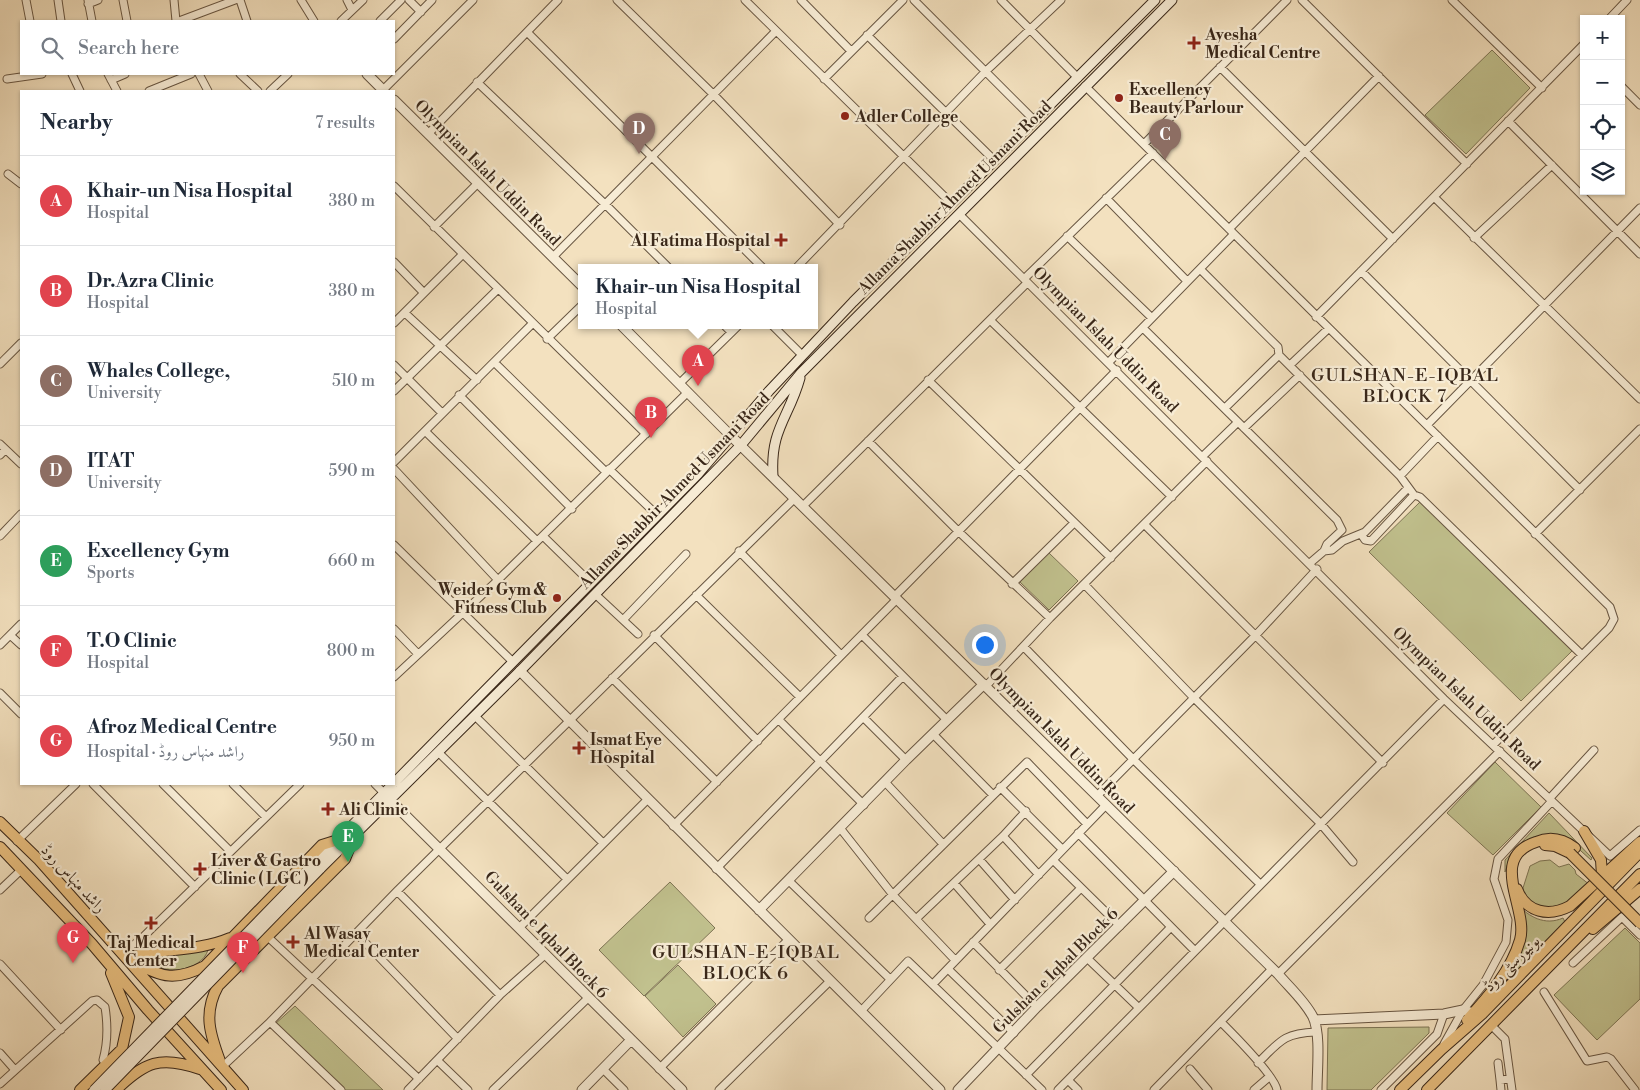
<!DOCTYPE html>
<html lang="en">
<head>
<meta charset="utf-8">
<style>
  :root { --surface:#fff; --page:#f2f2f3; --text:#1f2937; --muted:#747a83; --line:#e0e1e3; --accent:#2563eb }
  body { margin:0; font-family:"Libre Bodoni",Amiri,serif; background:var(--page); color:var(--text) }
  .controls { position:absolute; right:15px; top:15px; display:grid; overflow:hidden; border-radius:0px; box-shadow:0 1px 4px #0004 }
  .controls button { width:45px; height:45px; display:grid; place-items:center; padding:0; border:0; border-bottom:1px solid var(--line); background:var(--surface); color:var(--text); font:25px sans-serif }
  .you { position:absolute; left:984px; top:644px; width:18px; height:18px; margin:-12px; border:4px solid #fff; border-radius:50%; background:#1a73e8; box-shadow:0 0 0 8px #1a73e833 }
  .badge { display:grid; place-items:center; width:32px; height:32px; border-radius:50%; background:var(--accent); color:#fff; font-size:16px; font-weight:700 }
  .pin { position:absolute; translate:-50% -41px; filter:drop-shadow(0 1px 2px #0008) }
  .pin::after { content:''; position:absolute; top:26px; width:18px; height:15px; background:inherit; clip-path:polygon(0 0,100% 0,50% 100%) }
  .popup { position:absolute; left:578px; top:264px; width:240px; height:65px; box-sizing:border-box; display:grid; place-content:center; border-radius:0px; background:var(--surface); filter:drop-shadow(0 1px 4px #0005); font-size:16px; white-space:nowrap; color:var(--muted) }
  .popup b { font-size:19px; color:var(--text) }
  .popup::after { content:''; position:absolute; left:50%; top:100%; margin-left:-10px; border:10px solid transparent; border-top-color:var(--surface) }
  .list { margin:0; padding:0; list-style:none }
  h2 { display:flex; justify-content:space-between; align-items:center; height:65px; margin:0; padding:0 20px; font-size:21px }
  h2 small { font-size:16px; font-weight:400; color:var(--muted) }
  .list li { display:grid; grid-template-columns:32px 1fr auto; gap:15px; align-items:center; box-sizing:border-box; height:90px; padding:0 20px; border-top:1px solid var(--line) }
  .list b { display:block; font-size:19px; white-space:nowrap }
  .list p { margin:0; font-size:16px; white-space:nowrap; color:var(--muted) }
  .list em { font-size:16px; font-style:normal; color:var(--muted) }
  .icon { flex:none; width:28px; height:28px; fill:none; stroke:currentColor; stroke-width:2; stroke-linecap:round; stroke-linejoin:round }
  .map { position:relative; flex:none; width:1640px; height:1090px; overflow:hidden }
  .search { position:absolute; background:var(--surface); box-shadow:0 1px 4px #0004; left:20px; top:20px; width:375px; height:55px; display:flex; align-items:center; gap:12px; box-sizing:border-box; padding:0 18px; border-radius:0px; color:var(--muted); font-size:19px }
  .panel { position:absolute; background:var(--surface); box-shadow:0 1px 4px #0004; left:20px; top:90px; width:375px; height:695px; border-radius:0px }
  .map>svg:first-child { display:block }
</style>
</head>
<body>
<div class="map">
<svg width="1640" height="1090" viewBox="0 0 1640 1090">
  <rect width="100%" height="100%" fill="#f3e1bf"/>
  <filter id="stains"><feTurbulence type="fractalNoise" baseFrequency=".004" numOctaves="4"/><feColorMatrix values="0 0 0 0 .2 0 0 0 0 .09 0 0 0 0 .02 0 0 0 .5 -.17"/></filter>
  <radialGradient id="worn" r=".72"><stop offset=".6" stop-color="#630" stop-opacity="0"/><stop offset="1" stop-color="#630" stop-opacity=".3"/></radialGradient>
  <!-- green -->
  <path fill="#c1c18e" stroke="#7d7454" d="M1492 50 1530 88 1466 154 1425 115Z
    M1421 501 1572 651 1521 701 1369 552Z
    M1049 553 1078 581 1049 610 1020 582Z
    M1495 762 1541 807 1493 855 1447 813Z
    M1549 813 1592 858 1591 860 1572 843 1542 835 1533 838 1518 848 1508 863 1505 872V860Z
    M1550 860 1559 867 1569 864 1575 870 1576 874 1590 885 1566 905 1539 908 1525 896 1523 888 1530 866 1540 861Z
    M670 882 715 928 644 996 599 950Z
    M1517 904C1529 917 1545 926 1563 918L1565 922 1503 988 1502 984C1529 954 1524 940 1517 904Z
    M1625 928 1640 943V999L1597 1040 1554 995Z
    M208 950C202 971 160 978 149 958L151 954Z
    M678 965 716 1004 683 1037 645 996Z
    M295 1006 383 1090H345L275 1024Z
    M1429 1027V1033L1371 1090H1327L1328 1028Z"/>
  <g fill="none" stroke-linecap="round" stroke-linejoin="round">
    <defs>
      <path id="minor" d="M26 0 30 21
        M58 0 61 21
        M88 0 92 21
        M123 0 127 21
        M174 0 176 21
        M240 0 247 21
        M301 0 314 21
        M347 0 352 10
        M409 0 421 12
        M617 0 714 95 840 225
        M745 0 952 204
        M801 0 851 51
        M914 0 1035 121
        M1001 0 1078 78
        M1302 0 1467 164
        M1452 0 1542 88
        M88 4 98 0
        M1609 19 1627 0
        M179 21 235 0
        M341 21 363 0
        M380 21 401 0
        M527 32 762 267
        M867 35 995 161
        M394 39 432 0
        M1220 67 1393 239
        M72 74 80 91
        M108 74 117 91
        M199 74 208 91
        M240 74 258 91
        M7 79 42 74
        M824 79 903 0
        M111 80 125 74
        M477 82 606 205 668 267
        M1085 86 1610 607 1614 619 1609 628 1493 745
        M1621 86 1640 105
        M149 91 191 74
        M270 91 288 74
        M382 91 473 0
        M1508 121 1640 254
        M428 134 558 0
        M1144 144 1287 0
        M8 174 21 184
        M394 186 646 434
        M1434 197 1640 399
        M1106 198 1187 281
        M959 214 1444 699 1610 856 1640 830
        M434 227 478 183
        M1229 229 1379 76
        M1067 236 1152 318
        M1474 238 1552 165
        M553 257 776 31
        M394 262 424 293
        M797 267 985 72 1061 0
        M1200 269 1278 347 1279 355 1400 476 1414 495 1420 497 1582 655
        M1361 271 1580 490
        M1024 279 1153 153
        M405 313 477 380
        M1316 317 1584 44
        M990 320 1172 497
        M394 323 462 255
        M724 325 731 332
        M772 325 802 355
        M1143 328 1337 520 1342 530 1327 544 1324 551
        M547 339 582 305
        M1109 362 1233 235
        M495 363 606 472
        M0 364 21 343
        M394 365 442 413
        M1290 365 1328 329
        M928 380 1111 558
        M680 383 739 325
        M394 391 498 289
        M459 395 572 509
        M1225 408 1279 355
        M1427 425 1640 208
        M1244 428 1300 375
        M425 431 537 541
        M868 441 958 531 1050 618
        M0 444 21 464
        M0 455 5 450
        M1203 456 1238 422
        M394 462 532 324
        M394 469 498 580
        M609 469 657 515
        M1400 476 1438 436
        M803 506 1027 283
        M1145 525 1383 763
        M1361 534 1365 540 1371 541 1414 495
        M1535 534 1640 429
        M0 536 21 514
        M543 536 590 582
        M394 545 513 662
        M739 551 841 655
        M1310 563 1324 551 1332 550 1343 541 1365 532 1408 488
        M1012 584 1074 523
        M1085 585 1193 697 1320 823 1353 862
        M595 594 638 634
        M696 595 800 697
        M895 596 1117 370
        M623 620 686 554
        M394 629 418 654
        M10 635 21 645
        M654 635 758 741
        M862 635 947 720
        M0 645 21 624
        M1024 647 1133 759 1260 884
        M394 677 498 580 688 392
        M612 678 717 782
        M986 686 1050 618 1207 461
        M0 693 21 714
        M475 716 603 843
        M864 718 906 760
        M779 720 864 805
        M933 734 993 795
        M439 753 567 879
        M885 782 943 844
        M93 784 195 887
        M163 784 230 851
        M233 784 266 817
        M375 784 384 793
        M1000 787 1062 849
        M1097 796 1255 636 1317 569
        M1550 798 1594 750
        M673 826 897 599
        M840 828 893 895 955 960
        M1078 833 1195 951
        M1003 836 1039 875
        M17 841 76 784
        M979 859 1015 900
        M1053 860 1120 926
        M716 869 902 677
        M788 880 890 979
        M954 883 990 924
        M0 890 21 870
        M397 891 500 995
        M869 918 1027 762 1087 824
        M916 919 1003 836 1026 811
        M520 927 647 800
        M357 934 458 1039
        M268 937 419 1079
        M973 942 1037 1007
        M122 954 141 939 300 784
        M1087 958 1139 1008
        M1573 963 1622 917 1640 935
        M0 964 61 1030
        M948 969 1014 1033
        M999 970 1081 888
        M1278 974 1500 751
        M933 984 1106 805
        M1544 992 1587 1061 1607 1057 1611 1059 1635 1090
        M862 1010 908 961 1042 1090
        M270 1022 341 1090
        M1221 1022C1233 1034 1275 1076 1277 1090
        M1491 1025 1505 1039 1512 1090
        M1444 1044 1463 1010 1483 985 1506 942 1508 920 1494 879 1498 859 1552 801
        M0 1053 15 1070
        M438 1061 468 1090
        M1258 1063C1280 1041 1284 1033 1316 1032
        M1498 1063 1500 1080
        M222 1067 270 1022 397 891 795 498
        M603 1069 624 1090
        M659 1069 788 940
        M1190 1069 1208 1090
        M1026 1075 1171 927
        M1068 1080 1078 1090
        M0 1084 92 1001 97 1000 105 1007C108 1026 108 1042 103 1060L108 1067
        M408 1090 500 995 546 954
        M493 1090 588 998
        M719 1090 830 981
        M1058 1090 1444 699
        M1154 1090 1272 969
        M1254 1090 1269 1077
        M1381 1090 1437 1034 1444 1014
        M1501 1090 1500 1080 1510 1079"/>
      <path id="tertiary" d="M367 74 384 91
        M394 100 582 286
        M621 325 731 436 1278 974C1289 987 1305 1001 1313 1017 1321 1034 1317 1070 1317 1090
        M520 671 940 1090
        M390 800 682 1090
        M759 910 906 760 984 684
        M1314 1020 1444 1014 1463 1010 1478 1014
        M582 1090 631 1040
        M958 1090 1037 1007 1174 871"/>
      <path id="secondary" d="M773 476C770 429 789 418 800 378
        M394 783 698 474 769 391 853 302 1155 0
        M314 864 393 784
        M320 869 520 671 741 445 801 373 1172 0"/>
      <path id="primary" d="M0 822 39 860 243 1090
        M1584 831 1601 860 1602 876
        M1545 845 1555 846 1570 853
        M0 847 92 944 148 1010 221 1090
        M1517 889C1526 913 1549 917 1570 906L1640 842
        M1593 929 1640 889
        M126 958C160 948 197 952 230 938
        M134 962C162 978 176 981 205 966L322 845 338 840
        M1467 1020C1488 997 1511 971 1520 940 1529 909 1487 858 1536 842 1550 836 1563 839 1575 848
        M220 1061C210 1034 203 1013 218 986L345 859 355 834
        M80 1090 122 1049 129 1017 111 973
        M116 1090C145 1062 160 1055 200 1069
        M1400 1090 1442 1049 1482 1014 1640 852
        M1427 1090 1640 874"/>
    </defs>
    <!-- minor casing -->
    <use href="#minor" stroke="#685642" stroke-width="9"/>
    <!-- tertiary casing -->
    <use href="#tertiary" stroke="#685642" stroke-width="11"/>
    <!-- secondary casing -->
    <use href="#secondary" stroke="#392719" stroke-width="11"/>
    <!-- primary casing -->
    <use href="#primary" stroke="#392719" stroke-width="12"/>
    <!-- minor -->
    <use href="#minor" stroke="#f7ecd5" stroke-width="7"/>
    <!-- tertiary -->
    <use href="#tertiary" stroke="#f7ecd5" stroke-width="9"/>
    <!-- secondary -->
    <use href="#secondary" stroke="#f7ecd5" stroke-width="9"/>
    <!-- primary -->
    <use href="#primary" stroke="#eac080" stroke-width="10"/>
    <defs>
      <path id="secondary-bridge" d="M94 1090 314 864
        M105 1090 320 869"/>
      <path id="primary-bridge" d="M1570 853 1640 923"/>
    </defs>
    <!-- secondary-bridge casing -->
    <use href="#secondary-bridge" stroke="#392719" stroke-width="11" stroke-linecap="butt"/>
    <!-- primary-bridge casing -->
    <use href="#primary-bridge" stroke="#392719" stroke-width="12" stroke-linecap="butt"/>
    <!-- secondary-bridge -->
    <use href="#secondary-bridge" stroke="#f7ecd5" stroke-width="9"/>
    <!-- primary-bridge -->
    <use href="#primary-bridge" stroke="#eac080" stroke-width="10"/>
  </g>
  <!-- markers -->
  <g fill="#8f2418" stroke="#f7ecd5" stroke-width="2">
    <path d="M1191.5 35.5h5v5h5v5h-5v5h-5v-5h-5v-5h5z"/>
    <circle cx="1119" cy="98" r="5"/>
    <circle cx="845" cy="116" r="5"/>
    <path d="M778.5 232.5h5v5h5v5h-5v5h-5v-5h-5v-5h5z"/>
    <circle cx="557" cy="598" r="5"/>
    <path d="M576.5 740.5h5v5h5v5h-5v5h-5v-5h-5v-5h5z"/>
    <path d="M325.5 801.5h5v5h5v5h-5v5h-5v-5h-5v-5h5z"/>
    <path d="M197.5 861.5h5v5h5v5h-5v5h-5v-5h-5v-5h5z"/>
    <path d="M148.5 915.5h5v5h5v5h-5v5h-5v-5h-5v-5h5z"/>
    <path d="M290.5 934.5h5v5h5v5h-5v5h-5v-5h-5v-5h5z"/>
  </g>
  <g text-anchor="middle" stroke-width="4.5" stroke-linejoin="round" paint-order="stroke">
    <!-- poi labels -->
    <g font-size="16" font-weight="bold" fill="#392719" stroke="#f7ecd5" text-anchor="start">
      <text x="1205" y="40">Ayesha<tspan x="1205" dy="18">Medical Centre</tspan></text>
      <text x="1129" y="95">Excellency<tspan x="1129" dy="18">Beauty Parlour</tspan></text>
      <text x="855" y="122">Adler College</text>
      <text x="770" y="246" text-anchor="end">Al Fatima Hospital</text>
      <text x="547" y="595" text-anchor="end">Weider Gym &amp;<tspan x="547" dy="18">Fitness Club</tspan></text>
      <text x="590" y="745">Ismat Eye<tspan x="590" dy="18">Hospital</tspan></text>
      <text x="339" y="815">Ali Clinic</text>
      <text x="211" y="866">Liver &amp; Gastro<tspan x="211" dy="18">Clinic ( LGC )</tspan></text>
      <text x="304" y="939">Al Wasay<tspan x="304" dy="18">Medical Center</tspan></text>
      <text x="151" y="948" text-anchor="middle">Taj Medical<tspan x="151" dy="18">Center</tspan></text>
    </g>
    <!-- street labels -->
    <g font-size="16" fill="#392719" stroke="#f7ecd5">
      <text transform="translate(488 172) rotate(45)" y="6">Olympian Islah Uddin Road</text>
      <text transform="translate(954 197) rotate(-45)" y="6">Allama Shabbir Ahmed Usmani Road</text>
      <text transform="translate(1106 339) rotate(45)" y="6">Olympian Islah Uddin Road</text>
      <text transform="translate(674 490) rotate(-46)" y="6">Allama Shabbir Ahmed Usmani Road</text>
      <text transform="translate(1467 698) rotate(44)" y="6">Olympian Islah Uddin Road</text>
      <text transform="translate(1062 740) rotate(45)" y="6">Olympian Islah Uddin Road</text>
      <text transform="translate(74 878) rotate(47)" y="6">راشد منہاس روڈ</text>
      <text transform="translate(547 934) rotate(46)" y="6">Gulshan e Iqbal Block 6</text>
      <text transform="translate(1511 963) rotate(-45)" y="6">یونیورسٹی روڈ</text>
      <text transform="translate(1055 970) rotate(-45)" y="6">Gulshan e Iqbal Block 6</text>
    </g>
    <!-- neighbourhood labels -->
    <g font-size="18" letter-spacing="1" fill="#392719" stroke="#f7ecd5">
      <text x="1405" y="381">GULSHAN-E-IQBAL<tspan x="1405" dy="21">BLOCK 7</tspan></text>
      <text x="746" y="958">GULSHAN-E-IQBAL<tspan x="746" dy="21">BLOCK 6</tspan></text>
    </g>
  </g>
  <rect width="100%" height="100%" filter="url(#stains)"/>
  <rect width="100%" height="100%" fill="url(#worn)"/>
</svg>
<div class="controls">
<button>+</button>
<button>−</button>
<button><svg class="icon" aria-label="locate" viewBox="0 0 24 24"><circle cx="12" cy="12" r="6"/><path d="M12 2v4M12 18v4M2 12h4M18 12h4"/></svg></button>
<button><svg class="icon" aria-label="layers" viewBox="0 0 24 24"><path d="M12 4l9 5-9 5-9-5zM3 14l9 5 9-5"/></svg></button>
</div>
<div class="you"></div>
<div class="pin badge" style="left:698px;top:386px;background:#e0444e">A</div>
<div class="popup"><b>Khair-un Nisa Hospital</b>Hospital</div>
<div class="pin badge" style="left:651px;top:438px;background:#e0444e">B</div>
<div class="pin badge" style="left:1165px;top:160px;background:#8d6e63">C</div>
<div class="pin badge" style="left:639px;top:154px;background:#8d6e63">D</div>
<div class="pin badge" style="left:348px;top:862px;background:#2e9e5b">E</div>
<div class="pin badge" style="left:243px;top:973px;background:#e0444e">F</div>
<div class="pin badge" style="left:73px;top:963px;background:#e0444e">G</div>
<div class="search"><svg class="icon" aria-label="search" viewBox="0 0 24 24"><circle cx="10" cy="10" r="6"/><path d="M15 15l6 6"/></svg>Search here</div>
<section class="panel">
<h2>Nearby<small>7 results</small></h2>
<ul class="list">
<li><span class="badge" style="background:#e0444e">A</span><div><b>Khair-un Nisa Hospital</b><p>Hospital</p></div><em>380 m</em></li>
<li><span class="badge" style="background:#e0444e">B</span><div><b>Dr.Azra Clinic</b><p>Hospital</p></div><em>380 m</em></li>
<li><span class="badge" style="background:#8d6e63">C</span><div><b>Whales College,</b><p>University</p></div><em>510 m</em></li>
<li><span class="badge" style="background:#8d6e63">D</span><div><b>ITAT</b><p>University</p></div><em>590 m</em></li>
<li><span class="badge" style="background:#2e9e5b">E</span><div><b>Excellency Gym</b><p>Sports</p></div><em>660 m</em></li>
<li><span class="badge" style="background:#e0444e">F</span><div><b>T.O Clinic</b><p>Hospital</p></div><em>800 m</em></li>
<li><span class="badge" style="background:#e0444e">G</span><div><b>Afroz Medical Centre</b><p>Hospital · راشد منہاس روڈ</p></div><em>950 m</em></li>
</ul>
</section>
</div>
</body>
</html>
